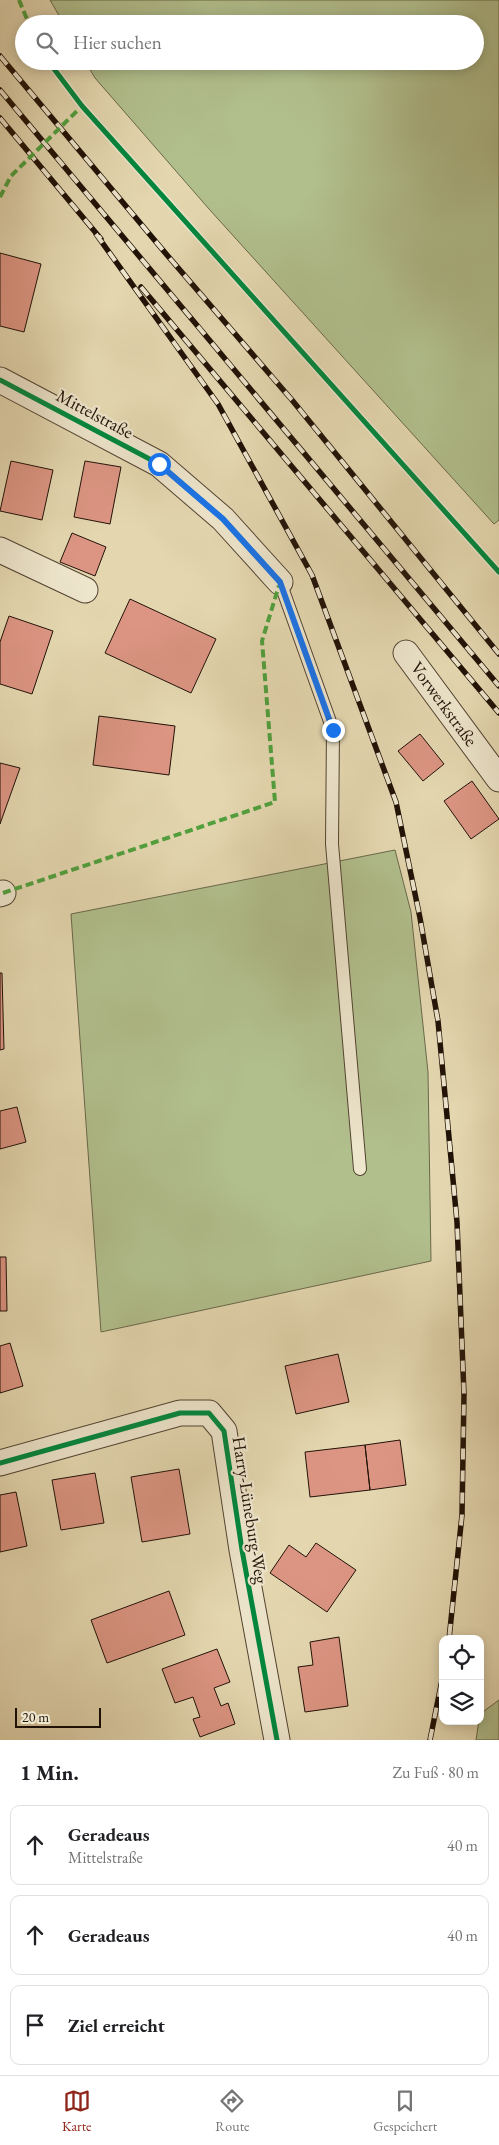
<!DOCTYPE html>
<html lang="de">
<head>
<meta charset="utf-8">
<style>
  :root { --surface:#fff; --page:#f2f2f2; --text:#202124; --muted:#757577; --line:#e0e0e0; --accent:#8f2418 }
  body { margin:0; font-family:"EB Garamond",serif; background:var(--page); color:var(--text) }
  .controls { position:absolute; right:15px; bottom:15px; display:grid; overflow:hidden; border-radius:10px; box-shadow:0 2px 12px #0003 }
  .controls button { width:45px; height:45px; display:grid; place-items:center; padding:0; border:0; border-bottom:1px solid var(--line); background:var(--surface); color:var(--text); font:25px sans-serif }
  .scale { position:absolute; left:15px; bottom:12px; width:86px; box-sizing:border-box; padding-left:5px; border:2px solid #211207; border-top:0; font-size:14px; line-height:18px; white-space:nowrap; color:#211207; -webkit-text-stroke:4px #ede5cc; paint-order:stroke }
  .stop { position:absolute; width:15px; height:15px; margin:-11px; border:4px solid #1a73e8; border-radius:50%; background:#fff }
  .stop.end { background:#1a73e8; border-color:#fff; box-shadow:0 1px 5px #0008 }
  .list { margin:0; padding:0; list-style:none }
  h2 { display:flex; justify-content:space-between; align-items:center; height:65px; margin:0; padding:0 20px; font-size:21px }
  h2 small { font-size:16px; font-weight:400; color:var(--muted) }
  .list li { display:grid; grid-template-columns:32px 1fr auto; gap:15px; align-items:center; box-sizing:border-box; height:80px; margin:0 10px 10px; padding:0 10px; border:1px solid var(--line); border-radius:10px }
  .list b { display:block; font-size:19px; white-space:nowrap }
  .list p { margin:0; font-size:16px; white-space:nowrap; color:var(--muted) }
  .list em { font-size:16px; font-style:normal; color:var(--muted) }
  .icon { flex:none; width:28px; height:28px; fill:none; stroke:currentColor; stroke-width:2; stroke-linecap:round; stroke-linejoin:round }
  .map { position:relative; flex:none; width:499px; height:1740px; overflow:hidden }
  .search { position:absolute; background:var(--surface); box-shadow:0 2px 12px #0003; left:15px; right:15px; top:15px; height:55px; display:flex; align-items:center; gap:12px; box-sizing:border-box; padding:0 18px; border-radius:28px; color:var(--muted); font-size:19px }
  .sheet { height:335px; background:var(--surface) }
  nav { display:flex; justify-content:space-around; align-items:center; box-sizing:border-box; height:70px; border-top:1px solid var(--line); background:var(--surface); font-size:14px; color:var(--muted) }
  nav a { display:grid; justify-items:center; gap:2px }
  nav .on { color:var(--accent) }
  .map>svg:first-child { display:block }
</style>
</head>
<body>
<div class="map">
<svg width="499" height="1740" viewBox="0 0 499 1740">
  <rect width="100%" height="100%" fill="#e4d7b0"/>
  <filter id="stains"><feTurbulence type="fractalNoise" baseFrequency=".004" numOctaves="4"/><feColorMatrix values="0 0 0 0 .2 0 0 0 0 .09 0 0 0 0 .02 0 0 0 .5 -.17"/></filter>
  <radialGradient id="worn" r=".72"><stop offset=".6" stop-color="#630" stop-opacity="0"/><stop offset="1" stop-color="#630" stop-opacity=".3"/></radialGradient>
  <!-- green -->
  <path fill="#b1bf8d" stroke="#69684a" d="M50 0H499V520L494 524 209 209 95 78 85 61H475V24H64Z
    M395 850 411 912 428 1072 431 1261 101 1332 71 914Z
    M499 1700V1740H476L480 1714Z"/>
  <!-- building -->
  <path fill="#dc9583" stroke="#211207" d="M0 253 41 264 24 332 0 326Z
    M11 461 53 470 42 520 0 511Z
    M85 461 121 467 110 524 74 517Z
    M72 533 106 547 95 576 60 562Z
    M130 599 216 639 191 693 105 653Z
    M9 616 53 631 32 694 0 684V642Z
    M99 716 175 726 169 775 93 765Z
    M420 734 444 764 423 781 398 751Z
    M0 763 20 768 0 824Z
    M472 781 499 819 471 839 444 801Z
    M0 973H2L4 1049 0 1050Z
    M17 1107 26 1142 0 1149V1111Z
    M0 1257H6L7 1311H0Z
    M10 1343 23 1386 0 1393V1346Z
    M338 1354 349 1402 296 1414 285 1366Z
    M400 1440 406 1485 370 1490 365 1445Z
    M365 1445 370 1490 310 1497 305 1452Z
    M179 1469 190 1534 142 1542 131 1477Z
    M95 1473 104 1523 61 1530 52 1480Z
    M16 1492 27 1546 0 1552V1495Z
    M316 1543 356 1570 327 1612 270 1573 289 1545 306 1557Z
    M169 1591 185 1635 107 1663 91 1620Z
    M339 1637 348 1706 305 1712 298 1667 313 1665 310 1642Z
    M217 1649 230 1682 214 1688 221 1706 228 1703 235 1724 200 1737 193 1719 200 1717 193 1697 175 1703 162 1669Z"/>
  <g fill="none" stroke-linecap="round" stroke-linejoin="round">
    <defs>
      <path id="lane" d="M280 582 333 730 332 844 360 1169"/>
      <path id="street" d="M0 380 159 464 223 519 280 582
        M0 550 85 590
        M406 653 499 779
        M0 894 3 893
        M0 1463 180 1413H209L224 1431 242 1550 277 1740"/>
    </defs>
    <!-- lane casing -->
    <use href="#lane" stroke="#524331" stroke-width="14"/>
    <!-- street casing -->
    <use href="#street" stroke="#524331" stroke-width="27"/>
    <!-- lane -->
    <use href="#lane" stroke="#ede5cc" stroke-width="12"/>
    <!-- street -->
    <use href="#street" stroke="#ede5cc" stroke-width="25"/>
    <defs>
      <path id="rail" d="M0 56 167 255 292 400 499 654
        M0 90 499 686
        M0 118 101 239
        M96 234 218 404 312 575 396 802 420 918 438 1021 457 1222 464 1394 462 1515 449 1639
        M141 287 499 713
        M430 1740 443 1675"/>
    </defs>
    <!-- rail casing -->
    <use href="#rail" stroke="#211207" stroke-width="5.5"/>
    <!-- rail -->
    <use href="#rail" stroke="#ede5cc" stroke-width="4" stroke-dasharray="11" stroke-linecap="butt"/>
    <!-- quiet -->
    <path stroke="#50a03d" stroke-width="4" stroke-dasharray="8 4" stroke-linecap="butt" d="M19 0 29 24
      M0 197 11 176 82 106
      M3 893 275 802 262 641 280 582"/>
    <defs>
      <path id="cycleway" d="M48 61 82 106 499 572
        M0 380 159 464 223 519 280 582
        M0 1463 180 1413H209L224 1431 242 1550 277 1740"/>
    </defs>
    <!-- cycleway casing -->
    <use href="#cycleway" stroke="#ede5cc" stroke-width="8"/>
    <!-- cycleway -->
    <use href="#cycleway" stroke="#00873e" stroke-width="5"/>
  </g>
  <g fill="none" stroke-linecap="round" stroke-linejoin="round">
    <!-- route -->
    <path stroke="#1a73e8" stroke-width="6" d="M159 464 223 519 280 582 333 730"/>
  </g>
  <g text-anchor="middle" stroke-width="4.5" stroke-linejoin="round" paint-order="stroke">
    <!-- street labels -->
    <g font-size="18" fill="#211207" stroke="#ede5cc">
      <text transform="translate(95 414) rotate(28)" y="6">Mittelstraße</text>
      <text transform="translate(444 704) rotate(54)" y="6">Vorwerkstraße</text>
      <text transform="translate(250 1510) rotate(81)" y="6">Harry-Lüneburg-Weg</text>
    </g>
  </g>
  <rect width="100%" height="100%" filter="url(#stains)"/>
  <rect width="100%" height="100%" fill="url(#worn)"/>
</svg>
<div class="controls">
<button><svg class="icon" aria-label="locate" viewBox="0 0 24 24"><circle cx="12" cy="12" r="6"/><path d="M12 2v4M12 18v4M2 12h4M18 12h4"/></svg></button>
<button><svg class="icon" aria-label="layers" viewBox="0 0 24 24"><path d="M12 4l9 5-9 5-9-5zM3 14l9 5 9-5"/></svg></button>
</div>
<div class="scale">20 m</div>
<div class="stop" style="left:159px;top:464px"></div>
<div class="stop end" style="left:333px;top:730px"></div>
<div class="search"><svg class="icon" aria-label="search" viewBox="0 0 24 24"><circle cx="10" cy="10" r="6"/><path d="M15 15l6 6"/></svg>Hier suchen</div>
</div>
<section class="sheet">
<h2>1 Min.<small>Zu Fuß · 80 m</small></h2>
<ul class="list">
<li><svg class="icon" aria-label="ahead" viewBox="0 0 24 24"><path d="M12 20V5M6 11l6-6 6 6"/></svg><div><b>Geradeaus</b><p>Mittelstraße</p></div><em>40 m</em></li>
<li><svg class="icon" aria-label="ahead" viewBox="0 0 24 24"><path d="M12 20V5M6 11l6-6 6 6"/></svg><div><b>Geradeaus</b></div><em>40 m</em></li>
<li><svg class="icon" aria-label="arrive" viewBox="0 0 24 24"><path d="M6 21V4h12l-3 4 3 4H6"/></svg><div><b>Ziel erreicht</b></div></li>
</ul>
</section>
<nav>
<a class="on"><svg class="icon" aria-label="map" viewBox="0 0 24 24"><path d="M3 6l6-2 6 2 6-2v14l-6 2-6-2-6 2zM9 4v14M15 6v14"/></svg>Karte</a>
<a><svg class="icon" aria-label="directions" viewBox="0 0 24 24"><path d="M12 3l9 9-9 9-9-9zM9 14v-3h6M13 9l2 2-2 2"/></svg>Route</a>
<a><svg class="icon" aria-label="saved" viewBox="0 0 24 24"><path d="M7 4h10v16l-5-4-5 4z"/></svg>Gespeichert</a>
</nav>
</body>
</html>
